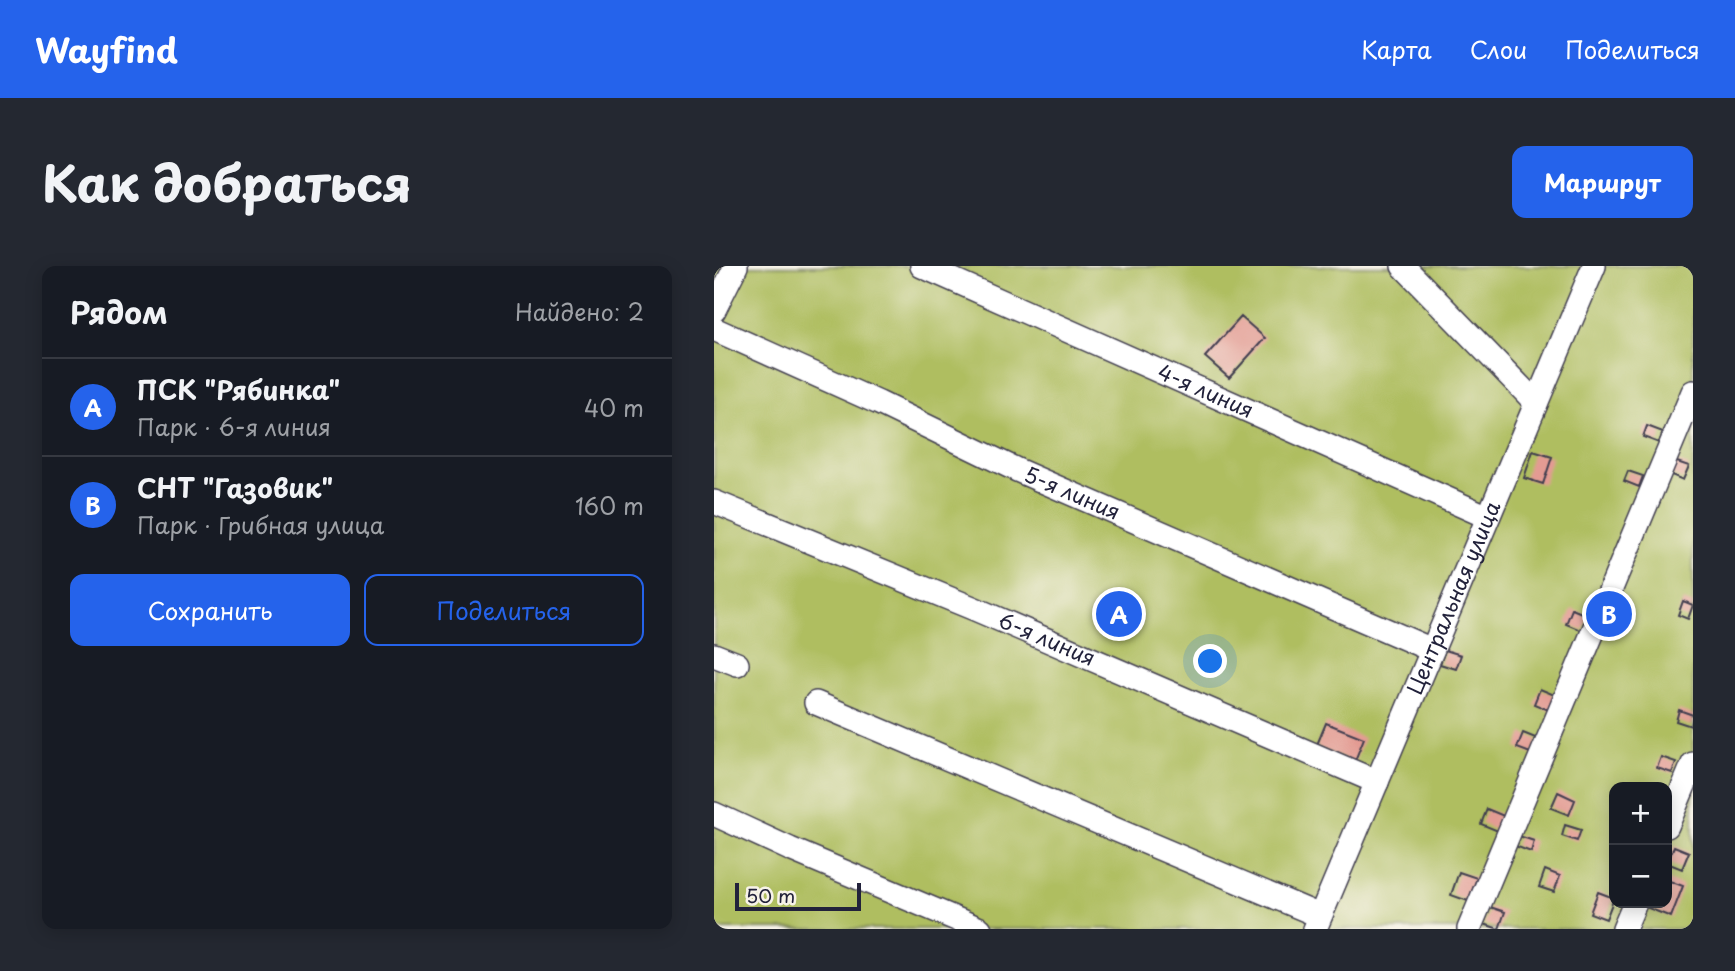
<!DOCTYPE html>
<html lang="ru">
<head>
<meta charset="utf-8">
<style>
  :root { --surface:#171b24; --page:#242831; --text:#f1f3f6; --muted:#9ea1a6; --line:#363941; --accent:#2563eb }
  body { margin:0; font-family:"Playpen Sans",sans-serif; background:var(--page); color:var(--text) }
  .controls { position:absolute; right:21px; bottom:21px; display:grid; overflow:hidden; border-radius:14px; box-shadow:0 4px 18px #0003 }
  .controls button { width:63px; height:63px; display:grid; place-items:center; padding:0; border:0; border-bottom:2px solid var(--line); background:var(--surface); color:var(--text); font:35px sans-serif }
  .scale { position:absolute; left:21px; bottom:18px; width:126px; box-sizing:border-box; padding-left:7px; border:4px solid #22223b; border-top:0; font-size:19px; line-height:24px; white-space:nowrap; color:#22223b; -webkit-text-stroke:5px #f7f3e8; paint-order:stroke }
  .you { position:absolute; left:497px; top:396px; width:24px; height:24px; margin:-18px; border:5px solid #fff; border-radius:50%; background:#1a73e8; box-shadow:0 0 0 10px #1a73e833 }
  .badge { display:grid; place-items:center; width:46px; height:46px; border-radius:50%; background:var(--accent); color:#fff; font-size:23px; font-weight:700 }
  .pin { position:absolute; translate:-50% -50%; border:4px solid #fff; box-shadow:0 2px 7px #0006 }
  .list { margin:0; padding:0; list-style:none }
  h2 { display:flex; justify-content:space-between; align-items:center; height:91px; margin:0; padding:0 28px; font-size:30px }
  h2 small { font-size:23px; font-weight:400; color:var(--muted) }
  .list li { display:grid; grid-template-columns:46px 1fr auto; gap:21px; align-items:center; box-sizing:border-box; height:98px; padding:0 28px; border-top:2px solid var(--line) }
  .list b { display:block; font-size:26px; white-space:nowrap }
  .list p { margin:0; font-size:23px; white-space:nowrap; color:var(--muted) }
  .list em { font-size:23px; font-style:normal; color:var(--muted) }
  .actions { display:flex; gap:14px; padding:21px 28px }
  .actions a { flex:1; padding:16px 0; border:2px solid var(--accent); border-radius:14px; text-align:center; font-size:24px; color:var(--accent) }
  .actions .main { background:var(--accent); color:#fff }
  .map { position:relative; flex:none; width:979px; height:663px; overflow:hidden; border-radius:14px }
  header { display:flex; align-items:center; gap:42px; box-sizing:border-box; height:98px; padding:0 35px; background:var(--accent); color:#fff }
  header strong { font-size:33px }
  nav { display:flex; gap:38px; margin-inline-start:auto; font-size:24px }
  .intro { display:flex; align-items:center; justify-content:space-between; box-sizing:border-box; height:168px; padding:0 42px }
  h1 { margin:0; font-size:49px }
  .button { padding:18px 32px; border-radius:14px; background:var(--accent); color:#fff; font-size:24px; font-weight:700 }
  main { display:flex; gap:42px; padding:0 42px }
  aside { flex:1; background:var(--surface); border-radius:14px; box-shadow:0 4px 18px #0003 }
  .map>svg:first-child { display:block }
</style>
</head>
<body>
<header>
<strong>Wayfind</strong>
<nav><a>Карта</a><a>Слои</a><a>Поделиться</a></nav>
</header>
<div class="intro"><h1>Как добраться</h1><a class="button">Маршрут</a></div>
<main>
<aside>
<h2>Рядом<small>Найдено: 2</small></h2>
<ul class="list">
<li><span class="badge">A</span><div><b>ПСК &quot;Рябинка&quot;</b><p>Парк · 6-я линия</p></div><em>40 m</em></li>
<li><span class="badge">B</span><div><b>СНТ &quot;Газовик&quot;</b><p>Парк · Грибная улица</p></div><em>160 m</em></li>
</ul>
<div class="actions"><a class="main">Сохранить</a><a>Поделиться</a></div>
</aside>
<div class="map">
<svg width="979" height="663" viewBox="0 0 979 663">
  <rect width="100%" height="100%" fill="#f7f3e8"/>
  <filter id="ink" filterUnits="userSpaceOnUse"><feTurbulence type="fractalNoise" baseFrequency=".0143" numOctaves="2"/><feDisplacementMap in="SourceGraphic" scale="14" xChannelSelector="R" yChannelSelector="G"/><feConvolveMatrix kernelMatrix="1 2 1 2 8 2 1 2 1" color-interpolation-filters="sRGB"/></filter>
  <filter id="wash" filterUnits="userSpaceOnUse"><feTurbulence type="fractalNoise" baseFrequency=".00686" numOctaves="4" result="noise"/><feDisplacementMap in="SourceGraphic" scale="28" xChannelSelector="R" yChannelSelector="G"/><feGaussianBlur stdDeviation="1.57" result="paint"/><feColorMatrix in="noise" values="0 0 0 0 0 0 0 0 0 0 0 0 0 0 0 0 0 1.4 0 .05"/><feComposite in="paint" operator="in"/></filter>
  <g filter="url(#wash)">
    <rect width="100%" height="100%" fill="#eedfbe"/>
    <!-- green -->
    <path fill="#afbe61" stroke="#68704e" stroke-width="2" fill-rule="evenodd" d="M0 0H979V663H0ZM900 521H953V637H900Z"/>
    <g id="blocks">
      <!-- building -->
      <path fill="#e39b93" d="M527 51 551 72 515 112 491 91Z
        M933 160 949 166 945 177 929 171Z
        M819 185 838 191 829 218 810 212Z
        M960 195 975 200 969 214 955 208Z
        M914 205 929 210 925 221 910 215Z
        M969 335 979 339 974 353 964 349Z
        M901 341 917 347 913 357 897 352Z
        M858 343 875 350 869 365 852 358Z
        M731 384 747 389 742 403 726 398Z
        M826 423 843 430 837 445 820 438Z
        M965 444 979 449 977 460 962 455Z
        M612 457 650 472 640 497 602 481Z
        M809 467 824 473 819 488 803 482Z
        M947 491 962 496 958 507 943 502Z
        M844 526 861 534 855 549 837 542Z
        M773 543 790 550 784 565 767 558Z
        M851 559 867 564 863 575 848 570Z
        M805 570 820 575 817 586 801 580Z
        M960 580 975 586 968 603 953 597Z
        M831 604 846 610 840 626 825 621Z
        M745 606 763 612 754 635 737 629Z
        M953 614 969 620 957 651 934 642 936 637H953Z
        M884 626 900 632 892 653 876 647Z
        M776 641 791 646 785 663 770 658Z"/>
    </g>
  </g>
  <g filter="url(#ink)">
    <use href="#blocks" fill-opacity="0" stroke="#413e4f" stroke-width="2"/>
    <g fill="none" stroke-linecap="round" stroke-linejoin="round">
      <defs>
        <g id="minor">
          <path id="s1" d="M208 0 774 251"/>
          <path d="M689 0 822 137"/>
          <path d="M0 44 22 0"/>
          <path id="s2" d="M0 63 165 137 303 204 718 384"/>
          <path id="s3" d="M0 236 261 343 663 516"/>
          <path d="M0 389 23 398"/>
          <path d="M102 437 606 650"/>
          <path d="M0 548 76 583 266 663"/>
          <path d="M953 560 979 498"/>
          <path id="s4" d="M601 663 880 0"/>
          <path d="M755 663 979 126"/>
          <path d="M910 663 921 637"/>
        </g>
      </defs>
      <!-- minor casing -->
      <use href="#minor" stroke="#413e4f" stroke-width="26"/>
      <!-- minor -->
      <use href="#minor" stroke="#fff" stroke-width="23"/>
    </g>
  </g>
  <g text-anchor="middle" stroke-width="5" stroke-linejoin="round" paint-order="stroke">
    <!-- street labels -->
    <g font-size="21" fill="#22223b" stroke="#f7f3e8">
      <text dy="7" stroke="none"><textPath href="#s1" startOffset="310">4-я линия</textPath></text>
      <text dy="7" stroke="none"><textPath href="#s2" startOffset="394">5-я линия</textPath></text>
      <text dy="7" stroke="none"><textPath href="#s4" startOffset="359">Центральная улица</textPath></text>
      <text dy="7" stroke="none"><textPath href="#s3" startOffset="360">6-я линия</textPath></text>
    </g>
  </g>
</svg>
<div class="controls">
<button>+</button>
<button>−</button>
</div>
<div class="scale">50 m</div>
<div class="you"></div>
<div class="pin badge" style="left:405px;top:348px">A</div>
<div class="pin badge" style="left:895px;top:348px">B</div>
</div>
</main>
</body>
</html>
